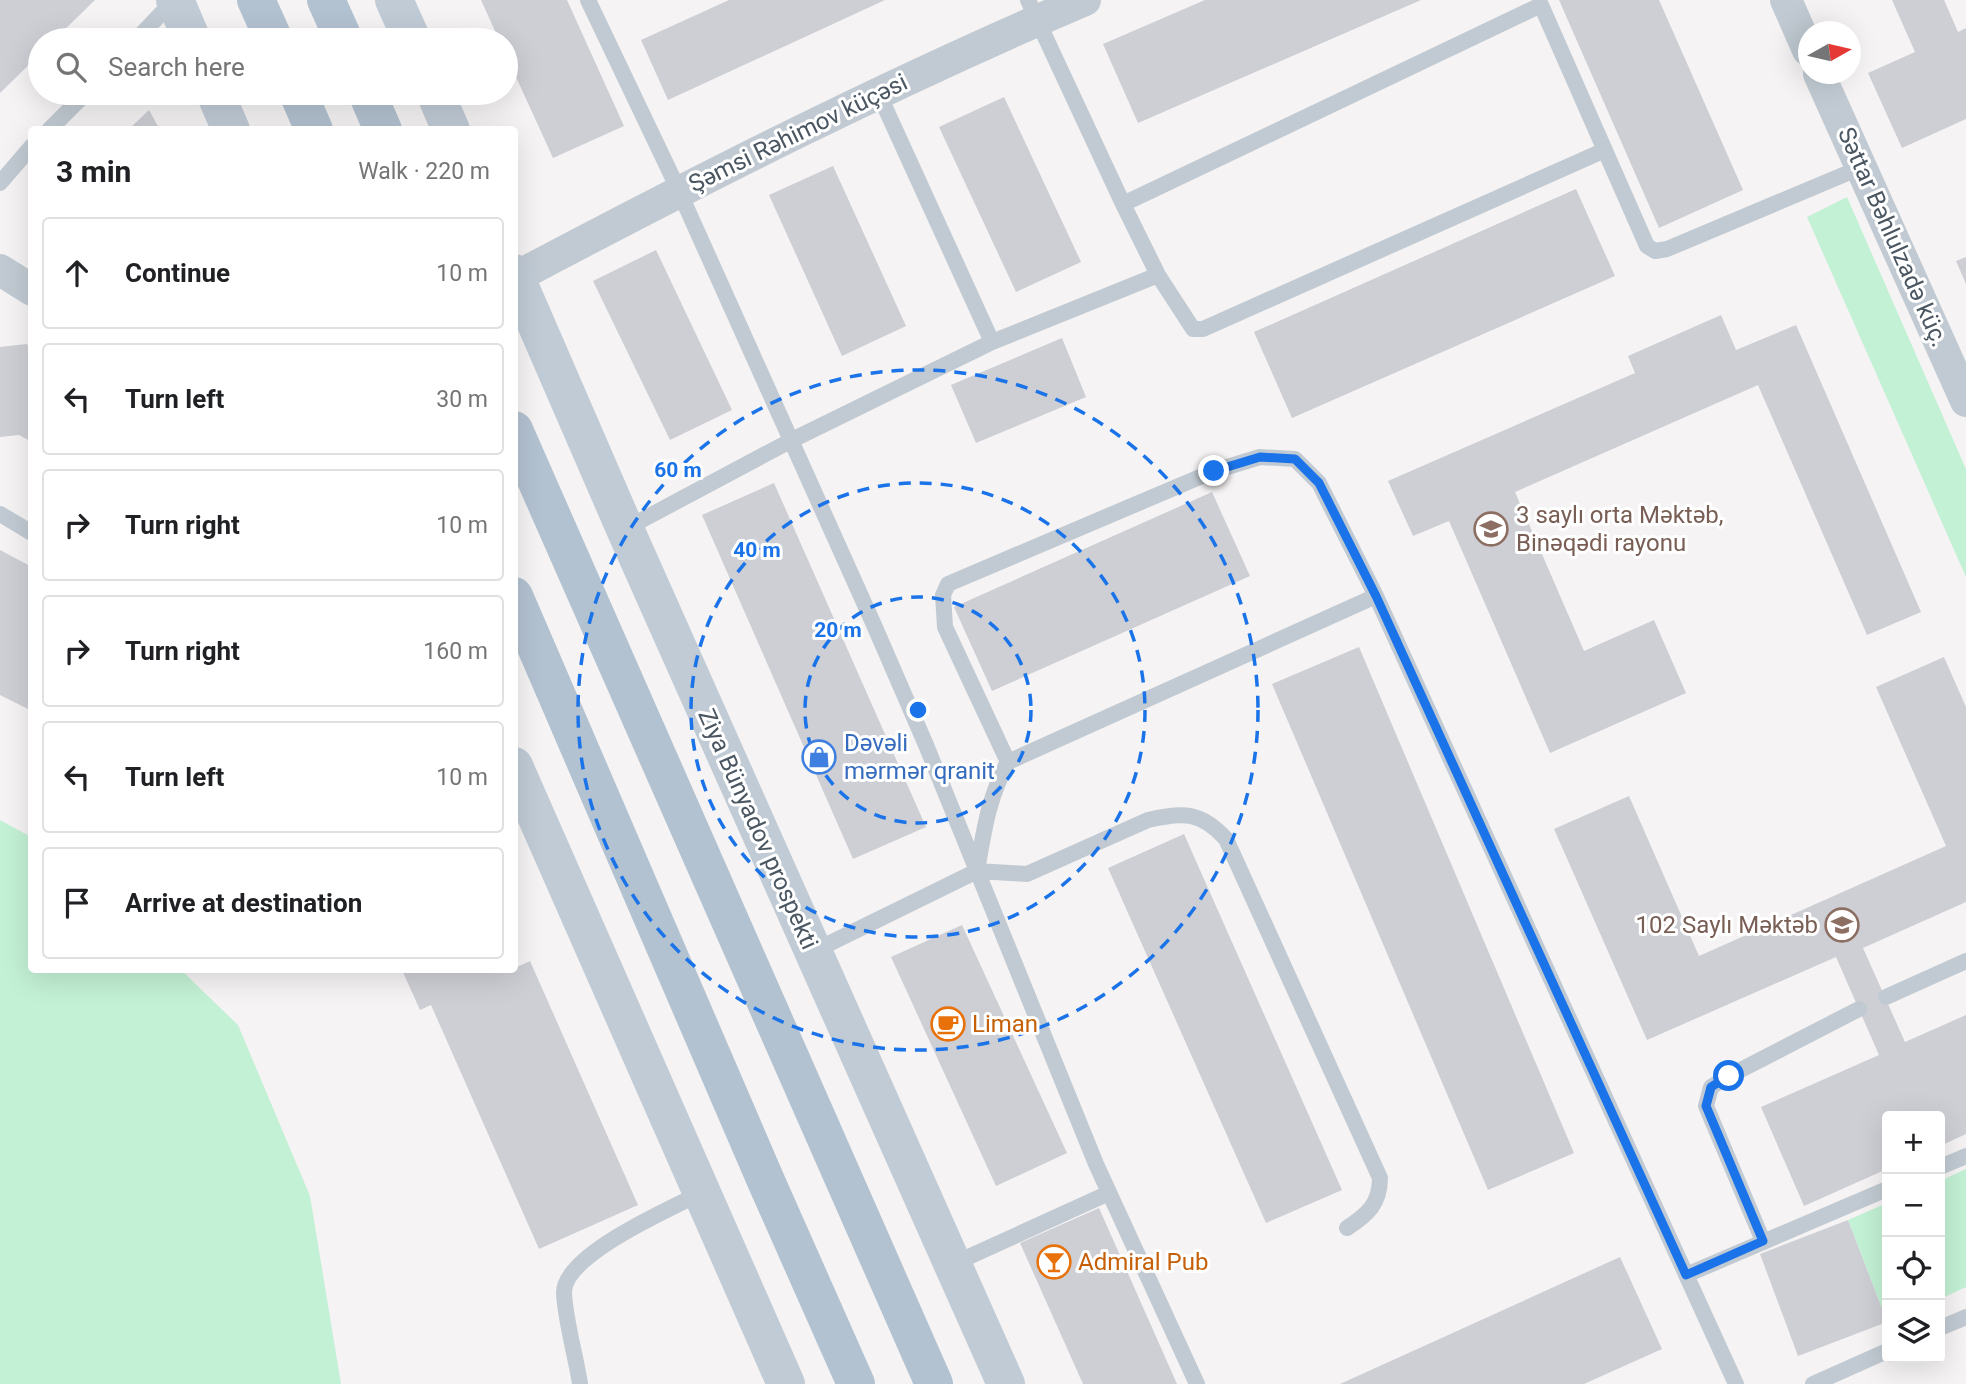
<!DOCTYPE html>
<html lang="en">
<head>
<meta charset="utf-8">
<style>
  :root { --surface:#fff; --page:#f2f2f2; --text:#202124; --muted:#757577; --line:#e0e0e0 }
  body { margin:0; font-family:Roboto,sans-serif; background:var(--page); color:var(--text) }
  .controls { position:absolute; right:21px; bottom:21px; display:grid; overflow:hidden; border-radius:7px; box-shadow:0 7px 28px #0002 }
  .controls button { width:63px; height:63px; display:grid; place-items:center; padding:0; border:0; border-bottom:2px solid var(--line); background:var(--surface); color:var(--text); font:35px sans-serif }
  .compass { position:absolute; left:1798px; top:21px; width:63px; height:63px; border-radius:50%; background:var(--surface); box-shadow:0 7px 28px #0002; rotate:82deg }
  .stop { position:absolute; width:21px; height:21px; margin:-16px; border:5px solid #1a73e8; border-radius:50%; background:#fff }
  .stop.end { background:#1a73e8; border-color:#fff; box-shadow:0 2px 7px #0008 }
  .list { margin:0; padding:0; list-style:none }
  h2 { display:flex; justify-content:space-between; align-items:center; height:91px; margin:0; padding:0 28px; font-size:30px }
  h2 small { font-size:23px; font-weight:400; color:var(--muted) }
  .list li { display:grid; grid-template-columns:46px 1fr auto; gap:21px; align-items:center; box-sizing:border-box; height:112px; margin:0 14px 14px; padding:0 14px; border:2px solid var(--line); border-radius:7px }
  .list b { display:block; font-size:26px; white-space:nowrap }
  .list em { font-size:23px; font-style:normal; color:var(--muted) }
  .icon { flex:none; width:38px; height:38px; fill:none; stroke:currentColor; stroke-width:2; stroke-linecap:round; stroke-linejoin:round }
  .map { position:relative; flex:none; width:1966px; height:1384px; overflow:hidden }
  .search { position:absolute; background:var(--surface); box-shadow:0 7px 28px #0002; left:28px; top:28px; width:490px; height:77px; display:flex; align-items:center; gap:18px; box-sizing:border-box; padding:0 24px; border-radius:38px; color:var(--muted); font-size:26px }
  .panel { position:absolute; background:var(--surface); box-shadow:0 7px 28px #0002; left:28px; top:126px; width:490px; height:847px; border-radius:7px }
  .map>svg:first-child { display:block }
</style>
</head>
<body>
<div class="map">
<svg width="1966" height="1384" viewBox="0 0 1966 1384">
  <rect width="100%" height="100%" fill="#f5f3f3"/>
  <!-- green -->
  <path fill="#c3f1d5" d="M1847 197 1966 469V577L1807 217Z
    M0 820 31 837 32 970H181L238 1025 310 1196 341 1384H0Z
    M1966 1169V1287L1940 1299V1181Z
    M1887 1203V1322L1848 1220Z"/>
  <!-- building -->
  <path fill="#cdcfd5" d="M0 0H95L54 40H40V54L0 93Z
    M481 0H567L624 126 553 158 506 55V40H499Z
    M729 0H885L668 100 641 40Z
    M1205 0H1421L1138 123 1103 44Z
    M1559 0H1659L1743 190 1659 228Z
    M1892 0H1944L1958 32 1966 28V119L1902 148 1868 73 1915 52Z
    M1004 97 1081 262 1016 292 939 127Z
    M149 110 160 130H128Z
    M833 166 906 326 842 356 769 195Z
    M1576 189 1615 276 1292 418 1254 332Z
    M656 250 732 410 670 440 593 281Z
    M1966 257V284L1956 261Z
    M1721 315 1736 350 1796 325 1921 612 1867 635 1758 385 1515 492 1584 651 1654 620 1686 693 1550 753 1449 521 1413 536 1388 481 1635 373 1628 356Z
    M1062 338 1086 397 976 443 951 385Z
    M26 344 32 347V442L19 435 0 437V347Z
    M774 483 926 827 853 859 702 515Z
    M1212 492 1250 576 992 691 954 607Z
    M0 550 32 567V711L0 695Z
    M1359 647 1574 1153 1488 1190 1272 684Z
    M1944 657 1966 707V902L1863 948 1905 1042 1966 1015V1134L1940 1146V1116H1887V1169L1804 1206 1761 1107 1879 1055 1836 957 1647 1040 1554 829 1629 796 1699 956 1946 846 1876 687Z
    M1184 834 1342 1190 1266 1223 1108 868Z
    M962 925 1067 1153 996 1186 891 957Z
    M530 961 638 1205 539 1249 431 1005 420 1010 402 970H507L508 971Z
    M1099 1208 1177 1384H1083L1020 1243Z
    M1848 1220 1887 1322 1798 1356 1760 1254Z
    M1620 1257 1662 1349 1584 1384H1340Z"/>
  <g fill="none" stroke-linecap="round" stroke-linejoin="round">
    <!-- lane -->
    <path stroke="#c1cad2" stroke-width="16" d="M588 0 679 191 874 625 926 745 1096 1164 1197 1384
      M1028 0 1123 204 1541 5 1647 246 1655 251 1667 249 1862 167
      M136 40 174 0
      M878 92 992 342
      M49 130 86 93
      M0 183 32 146
      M1123 204 1158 275 1193 329H1203L1605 150
      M0 514 32 533
      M625 529 792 440 992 342 1158 275
      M1008 762 945 627 943 595 948 584 1214 471 1260 457 1295 459 1319 483 1376 596 1736 1384
      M977 871C984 831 988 798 1008 762L1376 596
      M812 952 977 871 1027 874 1148 820C1182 812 1201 811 1226 839L1380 1178C1380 1204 1367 1215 1347 1228
      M1886 997 1966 961
      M1940 1167 1966 1156
      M1763 1241 1706 1106 1711 1087 1729 1076 1859 1009
      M953 1264 1109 1193
      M1686 1275 1887 1189
      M1940 1328 1966 1317
      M580 1384C576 1357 565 1319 564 1293 563 1255 670 1209 701 1193
      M1813 1384 1887 1351"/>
    <!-- street -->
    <path stroke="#c1cad2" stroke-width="32" d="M1786 0 1808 50
      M1819 74 1966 401
      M0 270 32 290
      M516 277C703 178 890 83 1085 0"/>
    <!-- secondary -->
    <path stroke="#c1cbd6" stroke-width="38" d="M175 0 192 40
      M394 0 412 40
      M215 93 231 130
      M435 93 451 130
      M514 273 625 529 1006 1384
      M514 766 786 1384"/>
    <!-- primary -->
    <path stroke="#b3c2d1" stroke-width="38" d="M256 0 274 40
      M326 0 344 40
      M298 93 314 130
      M367 93 383 130
      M514 430 934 1384
      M514 596 766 1181 856 1384"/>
  </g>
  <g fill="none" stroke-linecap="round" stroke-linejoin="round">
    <!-- route -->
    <path stroke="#1a73e8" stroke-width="9" d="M1214 471 1260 457 1295 459 1319 483 1376 596 1686 1275 1763 1241 1706 1106 1711 1087 1729 1076"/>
  </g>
  <!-- distance rings -->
  <g fill="none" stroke="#1a73e8" stroke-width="3.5" stroke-dasharray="12 9">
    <circle cx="918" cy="710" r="113"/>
    <circle cx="918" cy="710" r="227"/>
    <circle cx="918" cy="710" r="340"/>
  </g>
  <!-- icons -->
  <defs>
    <symbol id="school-ring" viewBox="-11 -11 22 22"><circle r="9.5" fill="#fff" stroke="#8d6e63" stroke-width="1.5"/><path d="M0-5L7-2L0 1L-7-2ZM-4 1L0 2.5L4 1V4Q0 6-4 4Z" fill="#8d6e63"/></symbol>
    <symbol id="shop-ring" viewBox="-11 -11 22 22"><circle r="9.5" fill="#fff" stroke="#3f7fe0" stroke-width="1.5"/><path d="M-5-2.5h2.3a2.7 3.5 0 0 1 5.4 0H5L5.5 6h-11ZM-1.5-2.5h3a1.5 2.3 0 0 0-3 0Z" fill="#3f7fe0"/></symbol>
    <symbol id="cafe-ring" viewBox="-11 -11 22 22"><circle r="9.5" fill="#fff" stroke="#e8710a" stroke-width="1.5"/><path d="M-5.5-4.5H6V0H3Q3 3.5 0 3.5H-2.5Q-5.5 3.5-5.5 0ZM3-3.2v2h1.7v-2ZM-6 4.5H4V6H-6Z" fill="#e8710a"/></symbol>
    <symbol id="bar-ring" viewBox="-11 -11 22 22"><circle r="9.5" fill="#fff" stroke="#e8710a" stroke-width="1.5"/><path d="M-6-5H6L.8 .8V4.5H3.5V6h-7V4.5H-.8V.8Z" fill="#e8710a"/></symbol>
  </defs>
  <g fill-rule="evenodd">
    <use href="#school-ring" x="1472" y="510" width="38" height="38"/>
    <use href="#shop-ring" x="800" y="738" width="38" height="38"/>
    <use href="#school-ring" x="1823" y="906" width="38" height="38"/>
    <use href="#cafe-ring" x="929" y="1005" width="38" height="38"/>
    <use href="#bar-ring" x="1035" y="1243" width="38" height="38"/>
  </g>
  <g text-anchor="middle" stroke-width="6" stroke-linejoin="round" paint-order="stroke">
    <!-- street labels -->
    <g font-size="24" fill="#4a5661" stroke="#fff">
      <text transform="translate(798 133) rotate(-26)" y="8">Şəmsi Rəhimov küçəsi</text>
      <text transform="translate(1893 237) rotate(66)" y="8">Səttar Bəhlulzadə küç.</text>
      <text transform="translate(758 829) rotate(66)" y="8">Ziya Bünyadov prospekti</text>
    </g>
    <!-- education labels -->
    <g font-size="24" fill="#785e54" stroke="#fff" text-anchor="start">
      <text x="1516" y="523">3 saylı orta Məktəb,<tspan x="1516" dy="28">Binəqədi rayonu</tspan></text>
      <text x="1818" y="933" text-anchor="end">102 Saylı Məktəb</text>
    </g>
    <!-- shop labels -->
    <g font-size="24" fill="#366cbe" stroke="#fff" text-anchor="start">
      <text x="844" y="751">Dəvəli<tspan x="844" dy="28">mərmər qranit</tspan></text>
    </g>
    <!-- food labels -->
    <g font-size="24" fill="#c56008" stroke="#fff" text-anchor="start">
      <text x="972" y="1032">Liman</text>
      <text x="1078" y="1270">Admiral Pub</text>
    </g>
  </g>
  <circle cx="918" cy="710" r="10" fill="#1a73e8" stroke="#fff" stroke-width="3.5"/>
  <g font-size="21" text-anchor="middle" font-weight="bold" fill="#1a73e8" stroke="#fff" stroke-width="6" stroke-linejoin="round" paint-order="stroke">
    <text x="678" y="477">60 m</text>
    <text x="757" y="557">40 m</text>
    <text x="838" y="637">20 m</text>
  </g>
</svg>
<div class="controls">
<button>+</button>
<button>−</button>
<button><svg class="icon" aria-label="locate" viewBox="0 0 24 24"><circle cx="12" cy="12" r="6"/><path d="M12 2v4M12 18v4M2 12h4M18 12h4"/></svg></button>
<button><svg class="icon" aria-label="layers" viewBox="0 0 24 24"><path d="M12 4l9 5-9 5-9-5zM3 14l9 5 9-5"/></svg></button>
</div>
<svg class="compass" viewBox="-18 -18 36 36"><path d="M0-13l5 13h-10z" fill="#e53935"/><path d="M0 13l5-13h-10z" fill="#757577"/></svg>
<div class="stop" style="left:1729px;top:1076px"></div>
<div class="stop end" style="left:1214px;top:471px"></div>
<div class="search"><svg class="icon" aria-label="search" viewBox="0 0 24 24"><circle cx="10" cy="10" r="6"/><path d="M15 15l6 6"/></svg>Search here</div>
<section class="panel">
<h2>3 min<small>Walk · 220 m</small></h2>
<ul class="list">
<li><svg class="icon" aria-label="ahead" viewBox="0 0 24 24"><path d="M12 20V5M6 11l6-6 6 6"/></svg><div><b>Continue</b></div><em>10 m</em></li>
<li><svg class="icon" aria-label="left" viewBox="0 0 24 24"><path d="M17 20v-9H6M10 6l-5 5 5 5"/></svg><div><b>Turn left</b></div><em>30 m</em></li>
<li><svg class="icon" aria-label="right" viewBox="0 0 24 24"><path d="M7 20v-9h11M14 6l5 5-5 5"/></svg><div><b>Turn right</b></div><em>10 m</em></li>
<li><svg class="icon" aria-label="right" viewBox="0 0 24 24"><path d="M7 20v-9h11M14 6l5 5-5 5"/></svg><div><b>Turn right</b></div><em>160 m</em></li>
<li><svg class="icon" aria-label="left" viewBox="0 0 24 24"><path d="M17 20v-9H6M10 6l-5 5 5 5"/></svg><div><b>Turn left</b></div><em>10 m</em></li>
<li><svg class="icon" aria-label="arrive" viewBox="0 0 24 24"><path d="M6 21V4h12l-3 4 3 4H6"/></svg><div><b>Arrive at destination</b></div></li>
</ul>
</section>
</div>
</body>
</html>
